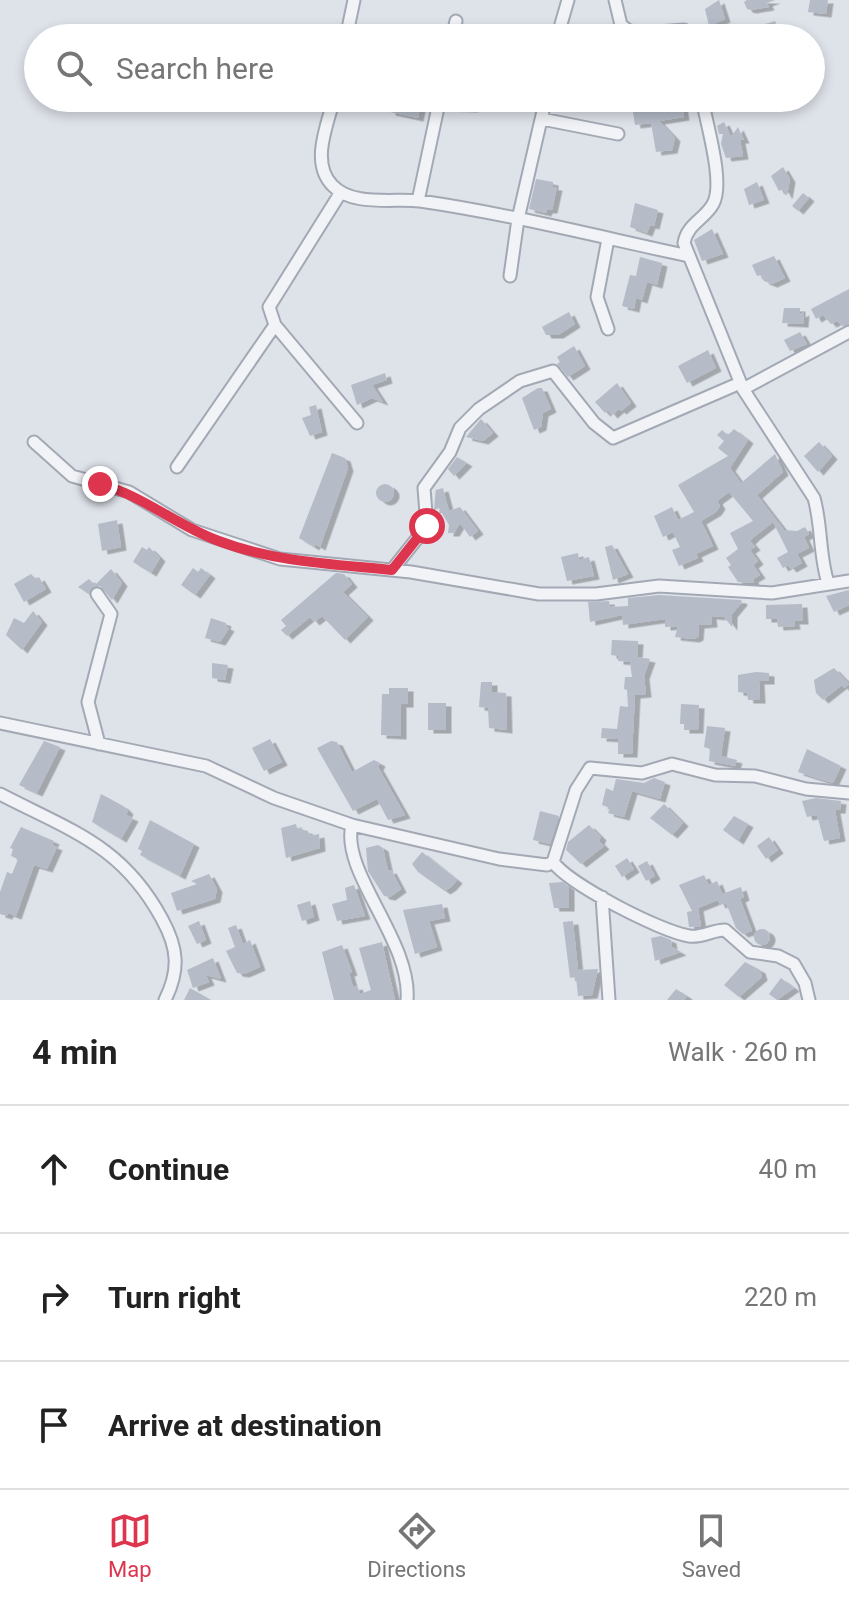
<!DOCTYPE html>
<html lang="en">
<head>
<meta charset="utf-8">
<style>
  :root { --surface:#fff; --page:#f2f2f2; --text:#222; --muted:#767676; --line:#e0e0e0; --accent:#dd354d }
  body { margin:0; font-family:Roboto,sans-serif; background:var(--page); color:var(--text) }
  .stop { position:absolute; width:24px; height:24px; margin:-18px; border:6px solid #dd354d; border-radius:50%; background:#fff }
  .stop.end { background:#dd354d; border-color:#fff; box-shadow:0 2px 8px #0008 }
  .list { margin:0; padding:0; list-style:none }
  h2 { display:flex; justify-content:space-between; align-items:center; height:104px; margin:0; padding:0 32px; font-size:34px }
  h2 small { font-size:26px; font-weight:400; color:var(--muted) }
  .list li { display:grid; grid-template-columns:52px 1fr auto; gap:24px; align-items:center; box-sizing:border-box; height:128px; padding:0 32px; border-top:2px solid var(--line) }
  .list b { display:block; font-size:30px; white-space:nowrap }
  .list em { font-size:26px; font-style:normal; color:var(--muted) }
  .icon { flex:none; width:44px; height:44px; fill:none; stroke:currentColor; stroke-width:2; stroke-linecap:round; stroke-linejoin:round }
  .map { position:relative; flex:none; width:849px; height:1000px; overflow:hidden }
  .search { position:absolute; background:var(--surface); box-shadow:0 4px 12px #0003; left:24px; right:24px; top:24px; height:88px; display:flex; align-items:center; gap:20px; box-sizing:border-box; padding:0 28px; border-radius:44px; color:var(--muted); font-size:30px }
  .sheet { height:488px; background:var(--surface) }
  nav { display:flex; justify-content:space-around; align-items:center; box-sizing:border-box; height:112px; border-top:2px solid var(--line); background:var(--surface); font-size:22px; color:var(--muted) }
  nav a { display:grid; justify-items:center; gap:4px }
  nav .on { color:var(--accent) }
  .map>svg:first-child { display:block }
</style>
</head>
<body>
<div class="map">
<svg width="849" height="1000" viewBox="0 0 849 1000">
  <defs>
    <filter id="shadow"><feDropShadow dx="5.5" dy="3.5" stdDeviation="0" flood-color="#0004"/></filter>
  </defs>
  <rect width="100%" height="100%" fill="#dee2e9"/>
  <!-- building -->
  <path fill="#b5bbc7" filter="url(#shadow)" d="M719 0 725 19 709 26 705 9Z
    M747 0H775L767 3 769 7 751 10 747 9 744 2Z
    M810 0H828L826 14 808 12Z
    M775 21 782 38H769L767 34 761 36 762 25Z
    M390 98H422L418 118 390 112Z
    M452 98H475L473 109 452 108Z
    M653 98H681L684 117 659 121 675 138 672 150 656 152 651 123 635 125 633 112 654 109Z
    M724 122 731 137 738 127 744 140H740L743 156 726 158 721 144 723 134H719L717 126Z
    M783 167 790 179 787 196 783 189 779 191 771 176Z
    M536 179 553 182V187H557L552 210H547L546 213 529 209Z
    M757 182 764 200 749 205 744 189Z
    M803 193 809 198 798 211 792 206Z
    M635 203 658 210 654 226 650 225 647 233 630 227Z
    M712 229 723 254 702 261 694 240Z
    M774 256 785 278 772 284 764 281 761 275 757 276 752 265Z
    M640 257 662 263 657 285 647 282 642 300 636 298 634 309 622 306 630 275 636 276Z
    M849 289V324L843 326 837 321 831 324 823 315 816 319 811 309Z
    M784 308H800V314L804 312 803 324 782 323Z
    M569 312 575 324 558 335H546L542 327Z
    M800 332 807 344 790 351 784 340Z
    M574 346 585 366 568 377 557 364 560 362 557 357Z
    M708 350 716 368 687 383 678 366Z
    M385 373 387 380 372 385 383 402 372 398 357 405 351 385Z
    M617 383 631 403 621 411 619 409 612 415 608 410 605 413 595 402Z
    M538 388H542L551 409 543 413 541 427 534 430 522 398Z
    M316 405 322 432 310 436 302 418 311 415 309 407Z
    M481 419 493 433 483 441 466 437Z
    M734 429 748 440 730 468 741 483 775 454 783 472 757 495 784 530 797 531 805 527 809 534 804 537 809 548 797 554 802 563 791 569 788 565 783 568 777 558 788 552 773 522 754 537 750 541 755 547 750 550 758 561 753 565 760 575 753 579 754 583 738 582 728 567 731 565 726 558 738 549 730 533 753 521 729 492 717 501 720 506 716 512 701 521 713 546 696 554 698 558 679 566 672 550 680 547 673 532 663 537 654 516 672 507 678 520 694 512 678 485 728 456 718 448 724 441 717 435 722 430 728 435Z
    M819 442 832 456 818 472 804 456Z
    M332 453 345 458 348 468 320 547 315 544 314 547 299 538Z
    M457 457 467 463 454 476 448 469Z
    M376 493a9 9 0 1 1 18 0a9 9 0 1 1-18 0Z
    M436 487V490L443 488 449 511 460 507 478 531 470 537 460 523 454 533H448L449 525 439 508 434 510Z
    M117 520 121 547 102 551 98 524Z
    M612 545 628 574 613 580 605 547Z
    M142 547 147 550 149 547 160 558 151 573 133 562Z
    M578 553 579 560 589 557 594 576 567 581 561 557Z
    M193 568 198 572 201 568 210 575 195 595 181 585Z
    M111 569 122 583 112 600 100 586 92 588 89 594 78 587 89 579 95 585Z
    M336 573 344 574 352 584 343 592 368 617 345 640 322 616 314 622 310 617 287 636 281 630 286 626 281 620Z
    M31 574 36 579 39 577 46 589 24 602 14 584Z
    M849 590V605L834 612 826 596Z
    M659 595 741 600 742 602 732 614V627L724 617 711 616 712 624 699 625 698 637 694 639 675 637 678 626 665 627V619L623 625 622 615 590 622 588 602 609 601 610 607 628 606V598Z
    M802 604 803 621H794L795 626 778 627 777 619H766V605Z
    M33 611 42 622 22 650 6 635 14 618 24 623Z
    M211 618 226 623 225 626 229 628 220 642 205 638Z
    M612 640 638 641 637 657 650 659 644 676 646 694 635 695 632 754H618V739L601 738 602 728 617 729 620 706 628 707 627 690 624 689 625 677H632L630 662 618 661V656L611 655Z
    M212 663 228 665 225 680 212 678Z
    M834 668 849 684 844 688 842 685 823 700 816 693 814 680Z
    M756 672 769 673V681H759L760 700H748L747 693 738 692V675Z
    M481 682H492V692L506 693 507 730 489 728 488 708 479 707Z
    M389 688H408V704H401V736L381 735 382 694H389Z
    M428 703H446V730H428Z
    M681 704 699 705 698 730H684V724H680Z
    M707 726 725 728 721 756 737 760 735 766 709 761 710 749 704 747Z
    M270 739 282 762 264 771 252 748Z
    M44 741 60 747 37 793 19 785Z
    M331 741 337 742 352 772 374 760 380 763 378 767 405 815 388 820 377 799 353 811 317 748Z
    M807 749 841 766 833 783 798 772Z
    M654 778 665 782 660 799 632 791 624 817 608 813 610 808 602 805 606 788 613 791 616 779 644 783Z
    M101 794 123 806 128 811 126 815 133 818 121 839 92 822Z
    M816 798 841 801 840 810H835L840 838 824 841 817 815 807 817 802 801Z
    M664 804 683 823 672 835 650 818Z
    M540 811 559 816 550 844 533 840Z
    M734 816 748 824 738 841 723 830Z
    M150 820 194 844 180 876 140 855 142 851 138 849Z
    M296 824 297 828 308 831 310 836 319 834 320 848 286 858 281 828Z
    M589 825 601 837 599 841 604 846 581 864 566 850 568 842Z
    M21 827 54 841 52 845 57 847 47 869 34 865 16 916 8 913 7 916 0 914V892L7 872 12 874 18 859 11 856 13 849 10 848Z
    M769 837 778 850 766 859 757 846Z
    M378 845 383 848 388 871 391 870 401 889 390 897 384 896 368 871 366 848Z
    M422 852 457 880 451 887 445 891 418 872 412 864Z
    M627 858 634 869 622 877 615 866Z
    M647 861 655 876 646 881 638 866Z
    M209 874 217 889 215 899 177 911 171 893 197 884 191 881Z
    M704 875 709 885 717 881 722 894 741 887 744 897 740 899 752 931 743 934 736 928 726 903 720 905 718 900 698 908 701 926 689 927 687 912 692 911 679 885Z
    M563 882 569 887V908H554L549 883Z
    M354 885 365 916 337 921 332 904 347 900 345 888Z
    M310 901 314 917 302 921 297 905Z
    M442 904 445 918 429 921 437 947 415 954 403 910Z
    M199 921 206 940 197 944 188 926Z
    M573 921 578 970 598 969 592 995 578 996 576 977 570 978 563 922Z
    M236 925 243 944 250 940 260 967 244 974 237 973 226 951 235 947 228 928Z
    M754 937a8 8 0 1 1 16 0a8 8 0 1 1-16 0Z
    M661 936 671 940 672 947 681 952 655 961 651 938Z
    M382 942 395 1000H334L322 952 342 945 352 972 349 973 353 987 357 986 360 994 371 990 359 948Z
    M213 958 221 979 206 975 209 982 193 988 187 970Z
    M745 962 760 970 762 977 739 997 724 985Z
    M781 978 794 988 777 1000 769 994Z
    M190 988 211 1000H184Z
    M676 989 687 996 684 1000H667Z"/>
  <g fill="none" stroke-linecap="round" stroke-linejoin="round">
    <defs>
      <path id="street" d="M615 0 621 25 629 31 645 33 684 30 690 38
        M346 38 354 0
        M452 38 456 21
        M557 38 568 0
        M334 98C328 124 310 162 332 185 352 207 393 198 420 201 510 214 600 237 689 256
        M702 98C706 123 725 183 713 204 705 219 687 224 684 243L743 389 814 498C822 526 819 555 828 583
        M542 119 618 134
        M341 192 269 307 275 325 357 423
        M418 201 440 98
        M608 239 597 297 608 329
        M510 276 518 219 546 98
        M743 389 849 332
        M34 442 72 476 129 492 192 530 280 559 411 572 539 594H596L659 586 772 593 849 581
        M177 467 275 325
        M392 570 427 526 424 488 450 452 460 428 479 409 520 381 553 371 594 423 613 438 740 383
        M97 594 111 614 88 702 99 744
        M0 723 206 766 274 798 352 825
        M0 794C71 831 122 845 162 919 178 948 180 970 165 1000
        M553 862C570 885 660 931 689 936 702 938 712 930 725 930L750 952 778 956 794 964 805 983 809 1000
        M602 897 609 1000
        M407 1000C412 941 340 872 352 825L499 859 547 865 553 862 576 790 590 768 642 773 672 764 715 775 755 776 806 789 849 793"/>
    </defs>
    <!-- street casing -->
    <use href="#street" stroke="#a3a9b4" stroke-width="15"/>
    <!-- street -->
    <use href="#street" stroke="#f1f3f7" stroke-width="11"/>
  </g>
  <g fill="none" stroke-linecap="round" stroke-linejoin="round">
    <!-- route -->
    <path stroke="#dd354d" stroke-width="10" d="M100 484C143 496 175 524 216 540 273 562 332 564 392 570L427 526"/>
  </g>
</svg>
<div class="stop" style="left:427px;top:526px"></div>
<div class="stop end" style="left:100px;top:484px"></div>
<div class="search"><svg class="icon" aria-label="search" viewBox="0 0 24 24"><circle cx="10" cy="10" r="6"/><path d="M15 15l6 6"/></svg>Search here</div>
</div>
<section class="sheet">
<h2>4 min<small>Walk · 260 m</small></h2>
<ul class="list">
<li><svg class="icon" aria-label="ahead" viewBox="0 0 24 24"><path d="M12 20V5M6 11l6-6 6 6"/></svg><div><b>Continue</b></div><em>40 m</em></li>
<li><svg class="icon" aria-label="right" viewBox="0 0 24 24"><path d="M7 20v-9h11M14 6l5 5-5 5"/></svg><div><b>Turn right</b></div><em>220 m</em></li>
<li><svg class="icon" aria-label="arrive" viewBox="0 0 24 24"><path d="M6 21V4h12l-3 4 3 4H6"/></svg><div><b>Arrive at destination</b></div></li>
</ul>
</section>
<nav>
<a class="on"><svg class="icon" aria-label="map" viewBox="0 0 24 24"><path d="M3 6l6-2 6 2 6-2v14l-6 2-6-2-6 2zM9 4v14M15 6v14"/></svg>Map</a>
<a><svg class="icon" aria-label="directions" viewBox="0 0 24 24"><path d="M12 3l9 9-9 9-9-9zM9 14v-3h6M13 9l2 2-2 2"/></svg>Directions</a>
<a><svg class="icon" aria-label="saved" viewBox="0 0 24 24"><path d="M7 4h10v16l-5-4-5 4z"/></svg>Saved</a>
</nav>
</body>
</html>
